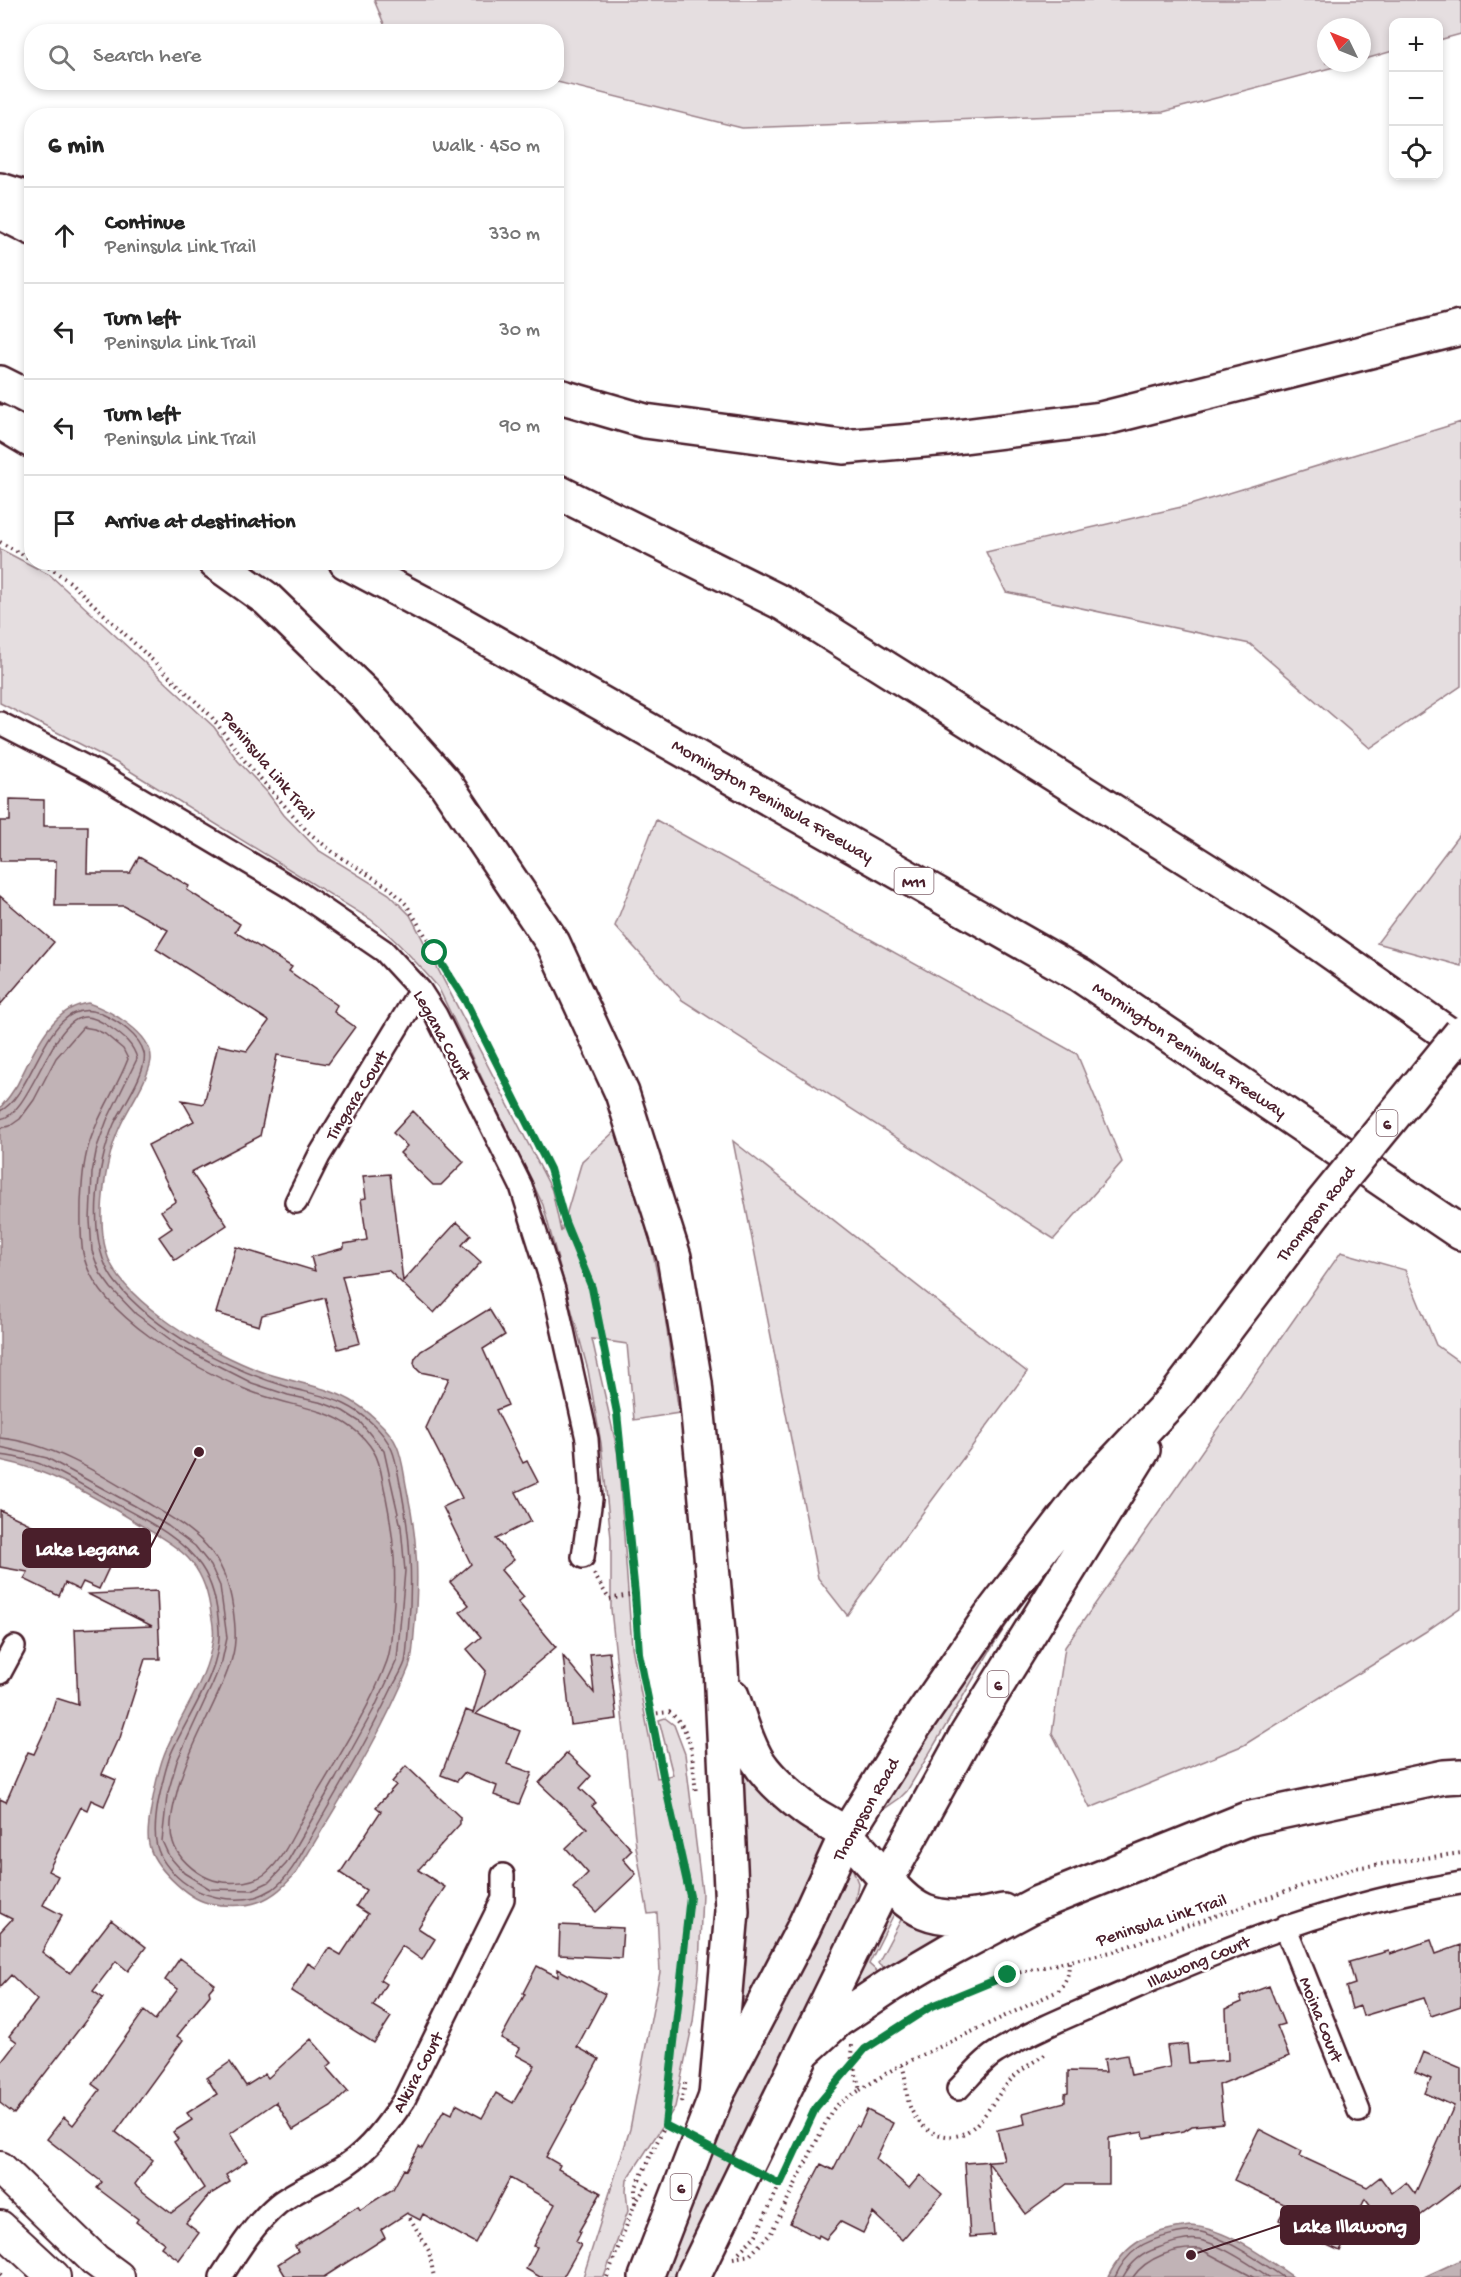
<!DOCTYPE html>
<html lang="en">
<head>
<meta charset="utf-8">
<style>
  :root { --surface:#fff; --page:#f2f2f2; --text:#222; --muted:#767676; --line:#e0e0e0 }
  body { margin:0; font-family:"Gochi Hand",sans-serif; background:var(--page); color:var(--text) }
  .controls { position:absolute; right:18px; top:18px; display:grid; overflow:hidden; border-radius:12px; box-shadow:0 3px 9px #0003 }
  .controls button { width:54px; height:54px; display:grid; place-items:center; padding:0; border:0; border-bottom:2px solid var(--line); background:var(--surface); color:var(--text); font:30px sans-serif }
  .compass { position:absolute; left:1317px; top:18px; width:54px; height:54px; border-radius:50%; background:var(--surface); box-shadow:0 3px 9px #0003; rotate:313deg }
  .stop { position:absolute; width:18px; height:18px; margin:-14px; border:4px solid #0b8043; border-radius:50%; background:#fff }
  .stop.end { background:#0b8043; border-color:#fff; box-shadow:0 2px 6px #0008 }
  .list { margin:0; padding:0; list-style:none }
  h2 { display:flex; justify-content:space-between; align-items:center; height:78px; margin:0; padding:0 24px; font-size:26px }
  h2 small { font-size:20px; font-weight:400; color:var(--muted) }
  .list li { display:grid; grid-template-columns:39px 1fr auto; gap:18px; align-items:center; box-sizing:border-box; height:96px; padding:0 24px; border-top:2px solid var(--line) }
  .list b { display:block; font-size:22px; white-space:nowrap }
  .list p { margin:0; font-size:20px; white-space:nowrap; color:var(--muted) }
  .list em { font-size:20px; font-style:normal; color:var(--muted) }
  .icon { flex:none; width:33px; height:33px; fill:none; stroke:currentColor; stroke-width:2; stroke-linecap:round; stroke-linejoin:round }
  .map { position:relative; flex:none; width:1461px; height:2277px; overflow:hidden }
  .search { position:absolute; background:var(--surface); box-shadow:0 3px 9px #0003; left:24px; top:24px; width:540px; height:66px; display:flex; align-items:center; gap:15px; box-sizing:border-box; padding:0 21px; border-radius:24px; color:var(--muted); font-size:22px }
  .panel { position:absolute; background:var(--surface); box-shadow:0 3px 9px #0003; left:24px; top:108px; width:540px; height:462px; border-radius:24px }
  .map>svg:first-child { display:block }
</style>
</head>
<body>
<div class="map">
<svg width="1461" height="2277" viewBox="0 0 1461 2277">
  <rect width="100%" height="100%" fill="#fff"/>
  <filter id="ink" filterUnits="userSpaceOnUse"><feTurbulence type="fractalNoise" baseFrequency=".0167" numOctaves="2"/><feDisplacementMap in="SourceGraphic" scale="12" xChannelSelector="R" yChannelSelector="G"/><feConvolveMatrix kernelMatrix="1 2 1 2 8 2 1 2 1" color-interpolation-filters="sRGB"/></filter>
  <g filter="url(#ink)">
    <!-- green -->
    <path fill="#e5dee0" stroke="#987e86" stroke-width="1.5" d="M374 0H1461V34L1439 40 1438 22H1394L1393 51 1362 60V27H1326V63H1349L1163 112 742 128 557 82 556 32 387 31Z
      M1461 422V686L1370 748 1250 644 1006 592 986 552 1190 505Z
      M0 549 50 575 214 727 238 761 267 792 284 815 318 850 389 894 410 915 552 1190 561 1232 582 1161 615 1131 651 1244 663 1303 679 1413 634 1420 627 1344 592 1339 618 1453 632 1647 657 1778 673 1775 659 1720 665 1718 674 1725 685 1754 702 1892 699 1968 693 2022 675 2107 627 2180 626 2190 628 2211 604 2277H583L630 2129 660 1972 657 1913 648 1914 636 1847 611 1609V1538L601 1443 588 1370 543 1205 438 987C417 963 396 939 370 919L117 763 0 703Z
      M656 820 1077 1054 1122 1162 1054 1239 682 1000 615 926Z
      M1461 832V966L1377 943Z
      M733 1141 1027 1372 847 1615 818 1578Z
      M1341 1252 1405 1270 1436 1345 1461 1363V1607L1425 1632 1244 1745 1090 1808 1052 1733 1065 1647Z
      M1075 1537 1013 1615 994 1644 907 1791 900 1798 884 1809 880 1806 1020 1584Z
      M734 1733 757 1780 782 1811 826 1842 759 1978 744 2001 738 1995Z
      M850 1862 858 1883 852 1919 678 2277H657L724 2121Z
      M893 1907 896 1910 869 1964 880 1974 852 1995 851 1990Z
      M903 1916 946 1936 897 1966 885 1968 878 1963Z"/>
    <!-- water -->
    <path fill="#c1b3b6" stroke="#91787e" stroke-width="1.5" d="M88 1003C109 1010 153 1033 151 1060 149 1077 131 1104 123 1120 106 1153 96 1215 106 1251 119 1302 214 1354 260 1371 289 1382 323 1385 350 1400 366 1409 390 1429 397 1446 403 1460 404 1476 407 1490 418 1541 419 1581 414 1634 413 1644 413 1657 409 1667 380 1739 336 1805 297 1872 285 1885 275 1896 258 1902 245 1907 222 1906 208 1903 187 1898 153 1866 149 1844 146 1832 150 1816 152 1803 155 1788 158 1770 164 1755 179 1716 208 1680 213 1638 215 1628 211 1616 210 1607 207 1588 201 1572 188 1558 175 1544 155 1534 139 1524 96 1498 51 1470 0 1460V1108C6 1101 12 1093 17 1085 33 1054 50 1008 88 1003Z
      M1191 2226C1225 2228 1265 2257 1293 2277H1108C1126 2241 1153 2230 1191 2226Z
      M1461 2260V2277H1424Z"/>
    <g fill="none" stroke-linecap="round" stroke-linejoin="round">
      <!-- shore -->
      <path stroke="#7a5a63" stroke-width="1.5" d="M0 1111C36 1094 47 990 102 1014 118 1021 140 1036 144 1053 148 1071 122 1107 114 1124 96 1166 85 1245 116 1283 156 1332 228 1369 288 1387 307 1393 326 1395 344 1404 363 1413 384 1431 392 1450 397 1462 398 1476 401 1488 411 1539 413 1582 408 1633 407 1642 407 1653 405 1662 402 1671 396 1680 392 1688 382 1709 372 1729 361 1749 345 1777 329 1805 313 1833 302 1852 291 1876 273 1889 268 1892 262 1895 256 1897 231 1903 202 1897 182 1881 153 1857 152 1838 158 1803 161 1788 165 1771 170 1756 185 1719 222 1671 219 1630 218 1608 214 1585 201 1566 180 1535 139 1517 107 1499 87 1488 68 1476 47 1467 33 1460 15 1457 0 1455
        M0 1119C30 1117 52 1016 86 1017 94 1017 104 1023 111 1028 123 1036 134 1045 137 1059L107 1120 97 1147 92 1173 90 1220 92 1251 100 1273 111 1288 136 1314 179 1346 252 1383 288 1395 323 1403 343 1411 360 1422 384 1451 401 1527 405 1571 397 1660 374 1709 336 1778 286 1864 269 1882 252 1890 210 1889 184 1873 169 1856 162 1841 167 1796 177 1761 212 1685 222 1661 227 1638 220 1586 211 1566 195 1546 168 1526 135 1506 47 1458 0 1447
        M0 1128 10 1126 20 1119 34 1100 56 1058 83 1027 94 1029 105 1034 123 1049 128 1059C117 1088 98 1114 89 1144 83 1163 82 1183 81 1202 81 1219 80 1237 83 1253 95 1315 194 1368 247 1390 271 1400 296 1404 321 1412 342 1419 362 1432 374 1452 381 1463 382 1480 385 1492 395 1540 397 1579 392 1627 391 1638 391 1650 387 1661 369 1711 334 1764 307 1810 295 1831 284 1859 265 1874 251 1884 223 1885 208 1878 194 1872 177 1857 173 1842 167 1825 175 1801 179 1784 191 1743 215 1707 229 1667 237 1647 236 1630 233 1609 225 1549 195 1532 146 1502 102 1475 53 1443 0 1438
        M1115 2277C1120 2266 1128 2255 1138 2248 1151 2238 1189 2228 1205 2233 1232 2242 1260 2261 1283 2277
        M1123 2277C1131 2262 1142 2253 1158 2248 1171 2243 1185 2238 1199 2240 1218 2243 1253 2266 1269 2277
        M1133 2277C1147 2257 1176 2247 1200 2249L1253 2277"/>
    </g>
    <!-- building -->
    <path fill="#d2c7cb" stroke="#4a1f2b" stroke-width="1.5" d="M10 799 44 800V826H88L87 873H130L139 857 189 886 187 890 240 924 235 932 292 967 289 971 337 1005 334 1012 355 1027 328 1064 277 1055 260 1136 191 1172 227 1225 175 1260 159 1237 172 1228 161 1211 176 1201 148 1145 194 1121 182 1100 204 1104 218 1045 247 1051 269 1021 156 949 168 930 124 906H55L56 861H0V821H10Z
      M0 896 54 942 0 1005Z
      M413 1111 464 1162 441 1185H433L400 1153 407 1146 393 1133Z
      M390 1174 403 1281 457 1222 471 1235 462 1245 481 1262 434 1313 388 1270 342 1276 360 1343 338 1349 325 1298 262 1315 259 1326 216 1313 236 1247 315 1271 311 1257 344 1248V1244L367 1240 361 1199 366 1198 363 1176Z
      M489 1309 505 1335 483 1349 508 1405 496 1410 523 1463 527 1461 538 1482 516 1492 531 1521 496 1539 514 1560 501 1570 524 1597 518 1602 556 1647 476 1714 520 1731 507 1764 532 1773 519 1804 494 1795 497 1786 464 1773 457 1781 441 1775 466 1710 473 1713 486 1671 467 1649 481 1637 460 1612 469 1605 450 1582 471 1564 443 1507 462 1498 426 1428 449 1378 420 1372 416 1368 414 1363 415 1358 421 1351Z
      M0 1510 61 1539 65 1533 112 1556 110 1560 112 1561 99 1589 83 1582 79 1590 65 1583 59 1596 24 1579 28 1572 0 1567Z
      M157 1591 160 1659H145L119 1741H117L102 1774 116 1780 104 1806 91 1800 87 1810 81 1807 48 1871 58 1876 43 1905 62 1915 42 1952 70 1973 111 1920 146 1947 128 1971 116 1961 93 1991 103 1998 14 2114 0 2103V2064L17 2042 9 2036 37 2000 11 1975 0 1987V1932L12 1919 0 1913V1799L6 1802 28 1752 34 1754 47 1726 56 1698 78 1705 75 1629 152 1626 88 1594Z
      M609 1652 617 1719 571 1725 563 1656 594 1693 590 1654Z
      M567 1753 591 1776 580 1788 596 1803 592 1806 632 1850 623 1859 636 1874 596 1912 573 1888 588 1873 566 1848 587 1828 539 1783Z
      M406 1766 460 1817V1824L418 1870 445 1887 418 1928 435 1939 422 1960 402 1946 380 1980 386 1984 373 2006 391 2017 374 2043 291 1991 308 1963 316 1968 329 1948 341 1955 368 1914 356 1906 366 1890 340 1873 381 1811 376 1807 396 1785 392 1782Z
      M560 1925 623 1928 621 1958 559 1955Z
      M1431 1940 1436 1954 1461 1945V2006L1431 2016 1424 1998 1363 2016 1360 2006 1352 2009 1346 1987 1355 1984 1349 1962 1389 1951 1390 1954Z
      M180 1958 215 1984 209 1991 210 1995 177 2036 183 2040 116 2132 153 2160 135 2184 137 2187 171 2213 204 2188 174 2142 178 2139 173 2132 192 2120 187 2113 217 2094 207 2078 230 2062 246 2086 265 2074 268 2078 311 2039 332 2063 327 2067 348 2091 331 2107 293 2130 276 2102 230 2134 247 2161 226 2175 230 2182 209 2195 186 2223 199 2233 179 2260 161 2247 164 2243 136 2222 138 2219 97 2188 102 2182 47 2139 64 2117 73 2125 100 2090 92 2084 144 2011 155 2020 178 1989 165 1980Z
      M537 1966 558 1977V1969L605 1994 577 2047 599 2059 546 2157 560 2165 558 2169 601 2193 579 2231 581 2232 576 2242 581 2245 563 2277H540L526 2269 537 2247 533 2246 555 2204 510 2178 475 2243 423 2214 420 2220 407 2213 381 2230 385 2238 324 2277H286L278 2264 298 2251 295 2246 358 2206 360 2210 393 2189 404 2169 406 2170 419 2147 422 2149 444 2110 452 2114 456 2104 482 2118 496 2093 513 2103 535 2065 516 2055 520 2048 501 2038 525 1994 523 1993Z
      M1269 1986 1284 2024 1277 2026 1289 2056 1219 2085 1223 2123 1192 2126 1184 2131 1144 2138 1143 2132 1109 2138V2184H1067L1026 2214 988 2162 994 2235 970 2237 965 2163 1004 2160 997 2130 1025 2124 1023 2113 1065 2102V2094L1068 2093V2071L1106 2072 1104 2059 1127 2055 1131 2075 1170 2067 1167 2046 1187 2044 1189 2063 1228 2060 1226 2009 1242 2002 1240 1997Z
      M1423 2052 1461 2068V2185L1393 2236 1365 2199 1340 2251 1290 2228 1291 2226 1279 2220 1286 2205 1234 2180 1259 2129 1302 2151 1300 2156 1367 2187 1380 2177 1392 2193 1406 2182 1415 2194 1454 2106 1425 2093 1431 2079 1415 2072Z
      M867 2110 893 2123 876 2159 909 2188 920 2175 942 2194 902 2240 873 2213 863 2233 841 2222 826 2239 819 2235 818 2238 790 2223 821 2164 833 2170 856 2125 859 2127Z"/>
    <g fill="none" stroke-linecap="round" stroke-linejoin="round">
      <defs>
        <path id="street" d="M0 723 94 771 295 890 384 951 420 990 436 1015 521 1186 554 1290 587 1439 591 1499 583 1557
          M296 1202 319 1156 420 990
          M0 1673 14 1647
          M1285 1926 1359 2111
          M958 2089C970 2077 983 2060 997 2052 1035 2029 1084 2010 1125 1992 1235 1943 1341 1902 1461 1883
          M221 2277C237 2252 254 2224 278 2204 299 2188 324 2180 346 2165 370 2149 388 2124 404 2100L503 1899V1875"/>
        <path id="secondary" d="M0 2168 95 2260 118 2277
          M0 2227 54 2277"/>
        <path id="primary" d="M646 2277 716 2096 803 1929 846 1835 915 1725 990 1616 1081 1497 1175 1397 1314 1213
          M693 2277 886 1881 967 1734 1143 1450"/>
        <path id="highway" d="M0 190 32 200
          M0 212 32 228
          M0 383 32 399
          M556 395 645 421 843 447 948 438 1101 419 1461 328
          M0 422 32 441
          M556 491 784 604 1284 919 1461 1043
          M215 562 267 599 365 694 445 783 553 943 622 1093 674 1257 695 1383 704 1477 721 1666 732 1911 716 2096
          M346 562 444 614 1080 975 1461 1233
          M732 1696C739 1717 746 1741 757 1760 769 1779 789 1796 806 1809 819 1819 837 1826 848 1837 906 1896 908 1933 1003 1911
          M804 2051 838 2020 892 1984 950 1950 1038 1903 1247 1819 1444 1777 1461 1776"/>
      </defs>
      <!-- street casing -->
      <use href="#street" stroke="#4a1f2b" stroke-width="26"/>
      <!-- secondary casing -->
      <use href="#secondary" stroke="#4a1f2b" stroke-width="36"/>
      <!-- primary casing -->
      <use href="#primary" stroke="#4a1f2b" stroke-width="38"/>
      <!-- highway casing -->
      <use href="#highway" stroke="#4a1f2b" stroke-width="38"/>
      <!-- path -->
      <path stroke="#4a1f2b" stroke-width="4" stroke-dasharray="1.5 4.5" stroke-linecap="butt" d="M0 542 32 560
        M38 562 53 570 70 582 211 716 244 760 308 832 334 853 391 889 406 904 465 1000 550 1169 565 1222 592 1288 617 1413 639 1653 663 1775
        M594 1574 609 1599 635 1594
        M651 1714 669 1712C695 1731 692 1762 696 1793
        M1008 1975 1111 1952 1354 1868 1461 1853
        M902 2065C908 2081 904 2098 913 2113 918 2124 929 2133 941 2135 975 2144 989 2104 1008 2083 1019 2071 1034 2061 1048 2053
        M860 2090 895 2068 1058 1991C1067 1981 1069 1974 1069 1960
        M681 2102 686 2080
        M635 2203V2189L665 2125
        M410 2218 429 2251 434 2277
        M739 2252 756 2235 780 2184
        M733 2258 750 2255 771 2233 831 2112 837 2105 860 2090 851 2055 852 2045
        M0 2274 3 2277
        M607 2277 635 2203 650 2181"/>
      <!-- street -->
      <use href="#street" stroke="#fff" stroke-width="21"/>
      <!-- secondary -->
      <use href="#secondary" stroke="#fff" stroke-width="32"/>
      <!-- primary -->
      <use href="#primary" stroke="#fff" stroke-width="33"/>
      <!-- highway -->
      <use href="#highway" stroke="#fff" stroke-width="33"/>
      <defs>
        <path id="primary-bridge" d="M1314 1213 1461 1033"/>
      </defs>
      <!-- primary-bridge casing -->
      <use href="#primary-bridge" stroke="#4a1f2b" stroke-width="38" stroke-linecap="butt"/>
      <!-- path-bridge -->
      <path stroke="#4a1f2b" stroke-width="4" stroke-dasharray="1.5 4.5" stroke-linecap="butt" d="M663 1775 690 1896 665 2125 780 2184 816 2107 865 2049 930 2007 1008 1975"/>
      <!-- primary-bridge -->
      <use href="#primary-bridge" stroke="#fff" stroke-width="33"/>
    </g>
  </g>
  <g fill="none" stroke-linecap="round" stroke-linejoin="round" filter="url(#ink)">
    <!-- route -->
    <path stroke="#0b8043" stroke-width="8" d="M435 953 465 1000 550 1169 565 1222 592 1288 617 1413 635 1594 639 1653 663 1775 690 1896 665 2125 780 2184 816 2107 865 2049 930 2007 1008 1975"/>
  </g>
  <g text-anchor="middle" stroke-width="4.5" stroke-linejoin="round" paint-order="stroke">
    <!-- shield labels -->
    <g fill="#fff" stroke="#80626b" stroke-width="1.5">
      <rect x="894.5" y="868" width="39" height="26" rx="4.5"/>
      <rect x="1376.5" y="1110" width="21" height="26" rx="4.5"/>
      <rect x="987.5" y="1671" width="21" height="26" rx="4.5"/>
      <rect x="670.5" y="2174" width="21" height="26" rx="4.5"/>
    </g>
    <g font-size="16" font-weight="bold" fill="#4a1f2b">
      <text x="914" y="887">M11</text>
      <text x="1387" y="1129">6</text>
      <text x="998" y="1690">6</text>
      <text x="681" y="2193">6</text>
    </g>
    <!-- street labels -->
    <g font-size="18" fill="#4a1f2b" stroke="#fff">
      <text transform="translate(269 765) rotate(50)" y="6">Peninsula Link Trail</text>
      <text transform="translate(773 800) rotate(30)" y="6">Mornington Peninsula Freeway</text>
      <text transform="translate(443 1035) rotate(61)" y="6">Legana Court</text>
      <text transform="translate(1190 1049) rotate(34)" y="6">Mornington Peninsula Freeway</text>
      <text transform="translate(356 1095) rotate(-58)" y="6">Tingara Court</text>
      <text transform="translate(1315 1213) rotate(-52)" y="6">Thompson Road</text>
      <text transform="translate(865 1809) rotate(-60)" y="6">Thompson Road</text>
      <text transform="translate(1161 1919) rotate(-18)" y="6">Peninsula Link Trail</text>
      <text transform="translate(1198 1961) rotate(-23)" y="6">Illawong Court</text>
      <text transform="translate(1322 2019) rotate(68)" y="6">Moina Court</text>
      <text transform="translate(417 2072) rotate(-62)" y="6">Alkira Court</text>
    </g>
  </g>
  <!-- callouts -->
  <path fill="none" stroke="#4a1f2b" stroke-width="2" d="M199 1452L150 1548M1191 2255L1281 2225"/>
  <g fill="#4a1f2b" stroke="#fff" stroke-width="2">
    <circle cx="199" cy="1452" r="6"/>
    <circle cx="1191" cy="2255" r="6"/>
  </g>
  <g fill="#4a1f2b" stroke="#4a1f2b" stroke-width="2">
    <rect x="23" y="1529" width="127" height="38" rx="6"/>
    <rect x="1281" y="2206" width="138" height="38" rx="6"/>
  </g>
  <g font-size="20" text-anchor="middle" font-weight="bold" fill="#fff">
    <text x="87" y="1555">Lake Legana</text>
    <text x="1350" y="2232">Lake Illawong</text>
  </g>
</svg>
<div class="controls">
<button>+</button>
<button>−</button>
<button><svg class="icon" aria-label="locate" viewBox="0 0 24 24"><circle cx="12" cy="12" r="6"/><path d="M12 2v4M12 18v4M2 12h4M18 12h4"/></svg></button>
</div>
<svg class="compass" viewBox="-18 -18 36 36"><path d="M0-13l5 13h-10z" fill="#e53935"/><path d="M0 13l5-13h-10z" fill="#767676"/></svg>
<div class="stop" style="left:435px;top:953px"></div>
<div class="stop end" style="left:1008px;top:1975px"></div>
<div class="search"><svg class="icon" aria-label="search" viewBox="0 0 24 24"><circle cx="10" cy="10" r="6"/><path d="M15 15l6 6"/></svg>Search here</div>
<section class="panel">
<h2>6 min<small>Walk · 450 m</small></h2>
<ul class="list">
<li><svg class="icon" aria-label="ahead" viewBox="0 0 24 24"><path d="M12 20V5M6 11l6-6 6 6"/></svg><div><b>Continue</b><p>Peninsula Link Trail</p></div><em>330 m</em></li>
<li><svg class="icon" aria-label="left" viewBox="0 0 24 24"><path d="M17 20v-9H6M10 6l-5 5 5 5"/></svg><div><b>Turn left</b><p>Peninsula Link Trail</p></div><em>30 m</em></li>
<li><svg class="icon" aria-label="left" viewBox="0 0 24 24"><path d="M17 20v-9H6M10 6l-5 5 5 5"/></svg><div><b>Turn left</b><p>Peninsula Link Trail</p></div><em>90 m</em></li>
<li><svg class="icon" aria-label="arrive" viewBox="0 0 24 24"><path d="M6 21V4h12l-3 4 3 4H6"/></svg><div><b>Arrive at destination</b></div></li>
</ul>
</section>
</div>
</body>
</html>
